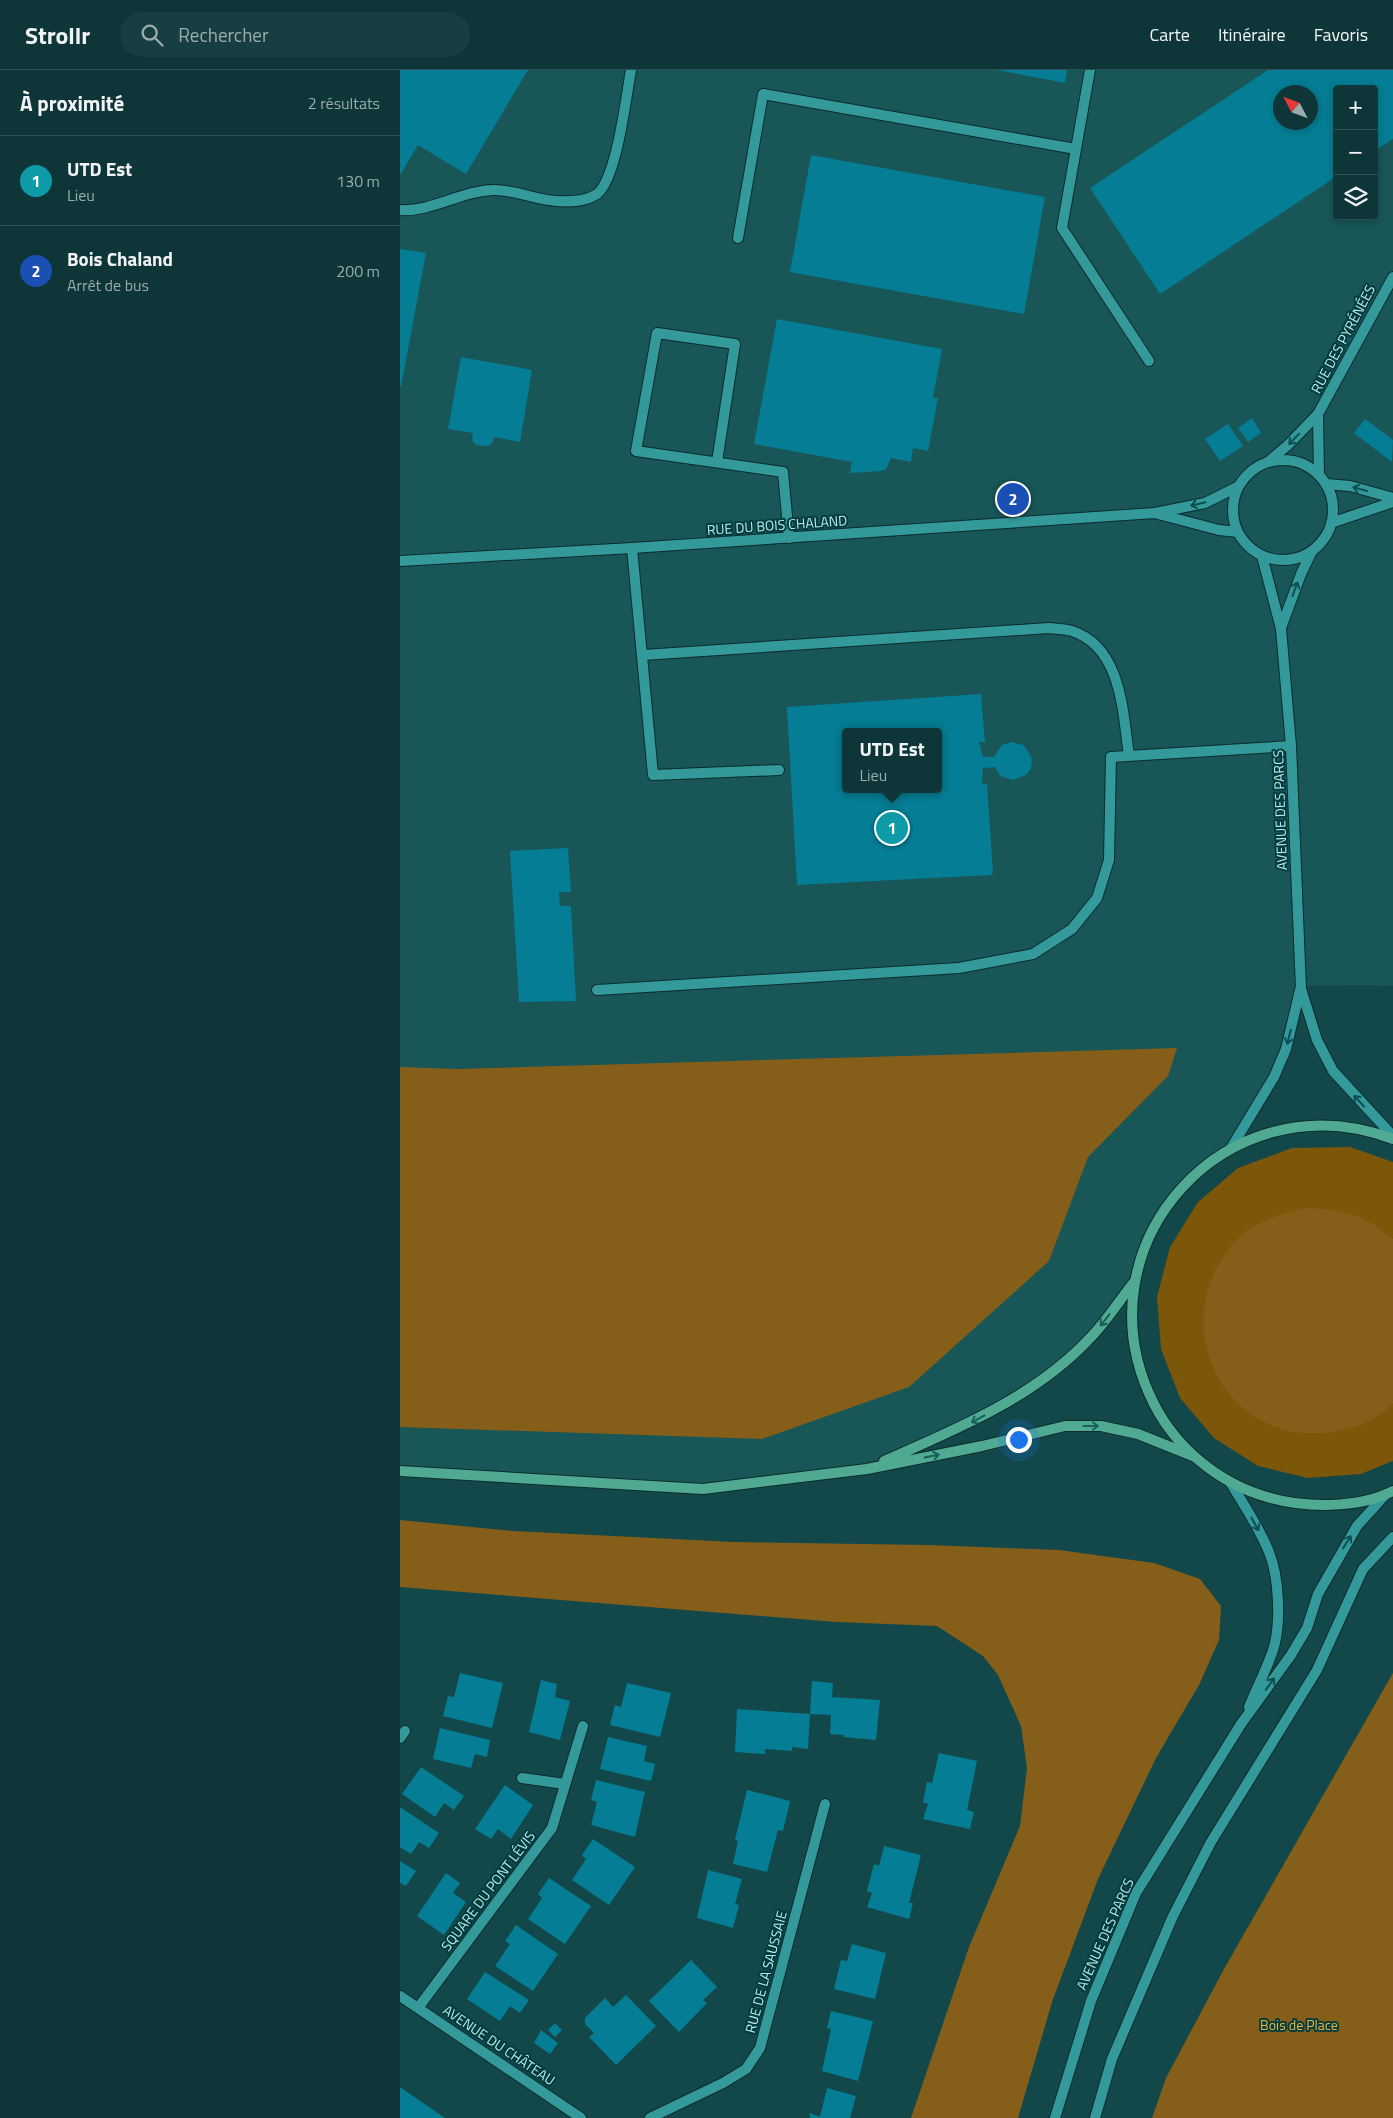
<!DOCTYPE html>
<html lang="fr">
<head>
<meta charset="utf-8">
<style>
  :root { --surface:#0e3638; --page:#173e40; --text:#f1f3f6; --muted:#9babae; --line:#2e5053; --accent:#90b9f0 }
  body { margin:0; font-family:"Titillium Web",sans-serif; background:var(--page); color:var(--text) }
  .controls { position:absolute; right:15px; top:15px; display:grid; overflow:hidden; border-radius:5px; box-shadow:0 2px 8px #0003 }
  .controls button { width:45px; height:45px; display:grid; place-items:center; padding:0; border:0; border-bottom:1px solid var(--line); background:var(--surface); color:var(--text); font:25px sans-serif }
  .compass { position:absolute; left:873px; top:15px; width:45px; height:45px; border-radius:50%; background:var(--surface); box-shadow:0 2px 8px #0003; rotate:311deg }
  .you { position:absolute; left:618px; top:1369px; width:18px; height:18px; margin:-12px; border:4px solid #fff; border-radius:50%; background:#1a73e8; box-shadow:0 0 0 8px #1a73e833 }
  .badge { display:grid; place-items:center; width:32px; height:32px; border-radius:50%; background:var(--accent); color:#fff; font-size:16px; font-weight:700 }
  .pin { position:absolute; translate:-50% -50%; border:2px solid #fff; box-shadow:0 1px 5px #0006 }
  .popup { position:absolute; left:442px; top:658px; width:100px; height:65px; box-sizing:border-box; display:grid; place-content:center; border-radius:5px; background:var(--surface); filter:drop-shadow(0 1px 4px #0005); font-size:16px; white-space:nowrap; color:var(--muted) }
  .popup b { font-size:19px; color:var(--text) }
  .popup::after { content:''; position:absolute; left:50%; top:100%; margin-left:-10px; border:10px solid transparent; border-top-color:var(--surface) }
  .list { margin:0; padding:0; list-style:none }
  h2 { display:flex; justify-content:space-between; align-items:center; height:65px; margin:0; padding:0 20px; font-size:21px }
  h2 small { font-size:16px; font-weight:400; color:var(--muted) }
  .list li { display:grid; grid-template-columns:32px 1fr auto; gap:15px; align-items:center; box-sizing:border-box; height:90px; padding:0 20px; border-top:1px solid var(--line) }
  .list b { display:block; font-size:19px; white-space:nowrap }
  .list p { margin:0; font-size:16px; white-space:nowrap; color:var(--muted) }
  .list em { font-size:16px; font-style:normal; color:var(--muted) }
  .icon { flex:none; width:28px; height:28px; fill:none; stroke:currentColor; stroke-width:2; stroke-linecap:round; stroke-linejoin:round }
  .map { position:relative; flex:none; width:993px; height:2048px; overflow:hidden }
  header { display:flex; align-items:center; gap:30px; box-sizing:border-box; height:70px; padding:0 25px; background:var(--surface); border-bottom:1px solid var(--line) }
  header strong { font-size:24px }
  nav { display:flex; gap:28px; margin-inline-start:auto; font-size:18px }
  .search { width:350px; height:45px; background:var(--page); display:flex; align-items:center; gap:12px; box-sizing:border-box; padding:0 18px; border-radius:28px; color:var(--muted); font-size:19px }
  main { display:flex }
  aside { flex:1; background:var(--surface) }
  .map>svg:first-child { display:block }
</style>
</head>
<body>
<header>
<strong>Strollr</strong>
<div class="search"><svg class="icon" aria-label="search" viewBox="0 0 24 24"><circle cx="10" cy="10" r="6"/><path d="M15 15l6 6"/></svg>Rechercher</div>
<nav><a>Carte</a><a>Itinéraire</a><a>Favoris</a></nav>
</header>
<main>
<aside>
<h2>À proximité<small>2 résultats</small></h2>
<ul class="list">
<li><span class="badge" style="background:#0f9aa8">1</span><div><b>UTD Est</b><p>Lieu</p></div><em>130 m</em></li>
<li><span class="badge" style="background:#1a4fb4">2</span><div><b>Bois Chaland</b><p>Arrêt de bus</p></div><em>200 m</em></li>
</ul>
</aside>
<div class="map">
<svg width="993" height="2048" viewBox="0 0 993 2048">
  <rect width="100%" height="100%" fill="#12484a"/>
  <!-- built -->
  <path fill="#185657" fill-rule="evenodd" d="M0 0H993V916L902 915 872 1007 830 1074 790 1105 767 1129 755 1147 743 1175 732 1210 688 1267 663 1290 576 1349 468 1395 302 1415 0 1397ZM937 19H974V146H937ZM881 22H911V52H881ZM446 662H538V719H446Z"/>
  <!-- green -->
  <path fill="#7c5609" d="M950 1077 993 1092V1391L961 1404 908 1408 858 1396 814 1368 780 1328 761 1279 757 1227 770 1177 798 1132 838 1098 892 1078Z"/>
  <!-- forest -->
  <path fill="#855f19" d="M777 978 768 1006 688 1087 649 1191 509 1317 362 1369 0 1357V997L58 999Z
    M905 1138C945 1140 962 1143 993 1169V1333C978 1350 954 1359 932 1362 821 1379 760 1244 840 1167 858 1150 882 1144 905 1138Z
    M0 1450 113 1461 333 1472 529 1475 659 1480 754 1493 800 1509 821 1536 819 1570 799 1615 756 1688 698 1809 652 1932 618 2048H511L569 1877 620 1756 627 1698 621 1656 598 1605 583 1586 537 1556 437 1552 0 1517Z
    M993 1603V2048H752L766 2008 824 1899Z"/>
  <!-- building -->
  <path fill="#057d94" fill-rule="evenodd" d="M0 0H128L66 104 18 75 0 105Z
    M597 0H667L665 13Z
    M868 0H993V69L974 81V19H937V106L760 224 690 118ZM881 22H911V52H881Z
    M411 85 645 127 624 244 390 202Z
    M0 179 26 183 1 317H0Z
    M377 249 542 279 533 328H538L528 381 513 378 511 392 491 388 486 399 481 401 450 403 452 392 354 374Z
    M61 287 132 300 120 372 94 367 92 373 88 376 76 375 72 370 73 363 48 359Z
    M852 348 861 363 848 372 838 358Z
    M965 349 993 370 992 392 954 363Z
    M828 354 843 376 820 391 805 369Z
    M581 624 585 672H579L583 687H594L602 675 612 672 623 675 628 681 632 689 631 699 626 705 613 710 600 706 595 697 583 698 582 714H587L593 802 591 805 397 815 387 637ZM446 662H538V719H446Z
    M168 778 171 822H159L160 836H171L176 931 119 932 110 781Z
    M60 1603 103 1613 92 1658 43 1646 48 1626 54 1627Z
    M141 1610 157 1614 155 1627 170 1631 160 1670 129 1662Z
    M412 1611 433 1613 432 1627 480 1630 476 1670 443 1667 444 1665 430 1664 431 1645 410 1644Z
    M227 1613 271 1623 260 1667 210 1655 215 1635 221 1637Z
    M337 1639 410 1644 408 1679 392 1677V1681L365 1679V1684L335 1682Z
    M40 1658 90 1670 87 1687 75 1684 71 1698 33 1689Z
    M208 1667 247 1676 244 1691 255 1694 251 1711 200 1699Z
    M539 1683 577 1691 567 1740 574 1742 570 1759 523 1749 528 1734 523 1732 527 1712 532 1713Z
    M21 1697 64 1726 54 1740 44 1733 35 1747 2 1724Z
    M196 1710 245 1722 235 1767 191 1755 197 1732 191 1730Z
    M105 1715 133 1735 111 1769 98 1759 91 1769 75 1759Z
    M347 1720 390 1731 383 1761 378 1760 367 1802 333 1794 338 1771 335 1770Z
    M0 1737 39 1763 29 1778 19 1772 11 1784 0 1777Z
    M193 1769 235 1797 209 1835 172 1810 186 1789 182 1785Z
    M484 1776 521 1785 509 1833H513L509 1849 467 1837 472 1823 467 1821 474 1794 479 1796Z
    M0 1791 16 1801 6 1816 0 1813Z
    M308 1800 342 1809 335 1834 339 1835 333 1858 297 1848Z
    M46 1803 60 1813 53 1823 66 1832 44 1865 17 1846Z
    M149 1808 191 1836 165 1874 128 1849 142 1828 138 1824Z
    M116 1855 158 1884 133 1921 95 1896 110 1874 105 1871Z
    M452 1874 486 1883 475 1929 434 1919 441 1890 447 1891Z
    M291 1890 317 1917 303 1930 307 1933 279 1962 249 1931Z
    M85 1902 129 1930 120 1943 110 1936 100 1951 67 1929Z
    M226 1925 256 1956 216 1995 189 1967 194 1963 185 1954V1948L205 1928 213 1937Z
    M431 1941 473 1951 458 2011 422 2001 431 1959 427 1958Z
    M155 1953 162 1960 155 1967 148 1960Z
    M141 1960 158 1973 150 1984 134 1973Z
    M0 2017 45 2048H0Z
    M427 2018 456 2026 450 2048H410V2043L420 2047Z"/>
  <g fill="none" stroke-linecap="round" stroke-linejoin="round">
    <defs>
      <path id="service" d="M690 0 662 158 749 291
        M0 140C32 142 61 121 93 120 114 119 135 130 156 131 170 132 185 132 197 124 217 108 226 27 231 0
        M338 168 363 24 676 79
        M317 392 335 274 257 263 236 381 383 402 389 468
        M232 478 253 705 379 700
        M243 585 649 558C656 559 665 559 672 561 722 577 723 644 729 686
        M197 920 559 898 633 884 672 859 697 828 709 790 711 687 891 676"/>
      <path id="minor" d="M918 344 919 405
        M833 440a50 50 0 1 1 100 0a50 50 0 1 1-100 0Z
        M868 392 888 375 918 344 993 207
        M926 414 950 416 993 428
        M758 444 819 460 838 462
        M931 453 993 432
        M862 486 881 559 891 676 901 919 917 970 933 1001 993 1066
        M0 491 232 478 755 443 805 433 839 416
        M881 558 901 504 912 481
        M831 1078 874 1007 886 979 900 920
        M830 1412C844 1435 859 1457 869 1482 879 1507 881 1551 874 1577 868 1597 857 1617 849 1637
        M0 1668 5 1661
        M122 1708 165 1714
        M0 1926 181 2048
        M18 1938 152 1758 183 1656
        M250 2048 323 2013 346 1999 360 1978 425 1734
        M655 2048 691 1931 736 1823 841 1654 891 1585 907 1558 918 1524 957 1456 986 1424
        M695 2048 712 1989 773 1846 811 1772 917 1600 963 1499 993 1467"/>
      <path id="secondary" d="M993 1069C827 1006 674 1176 754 1334 777 1379 819 1413 867 1427 904 1438 958 1439 993 1421
        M484 1391C555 1360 635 1327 689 1269 706 1252 719 1231 734 1212
        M0 1401 303 1419 467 1399 582 1376 665 1356H701L738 1364 793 1386"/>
    </defs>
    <!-- service casing -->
    <use href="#service" stroke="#0c2c2c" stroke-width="12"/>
    <!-- minor casing -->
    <use href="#minor" stroke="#0c2c2c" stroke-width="12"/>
    <!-- secondary casing -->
    <use href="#secondary" stroke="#0c2c2c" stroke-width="12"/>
    <!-- service -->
    <use href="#service" stroke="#33999b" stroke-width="10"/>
    <!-- minor -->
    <use href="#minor" stroke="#33999b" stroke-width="10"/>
    <!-- secondary -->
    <use href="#secondary" stroke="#50aa92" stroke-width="10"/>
  </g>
  <!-- one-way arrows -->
  <defs><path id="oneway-shaft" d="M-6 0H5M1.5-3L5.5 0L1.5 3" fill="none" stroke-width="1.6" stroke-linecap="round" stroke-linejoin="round" transform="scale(1.25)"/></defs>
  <g stroke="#0c4f51">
    <use href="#oneway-shaft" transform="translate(894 369) rotate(134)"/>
    <use href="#oneway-shaft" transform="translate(960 419) rotate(-165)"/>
    <use href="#oneway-shaft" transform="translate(798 434) rotate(167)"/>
    <use href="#oneway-shaft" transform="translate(895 519) rotate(-70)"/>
    <use href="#oneway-shaft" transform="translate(889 967) rotate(104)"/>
    <use href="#oneway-shaft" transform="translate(959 1031) rotate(-133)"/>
    <use href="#oneway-shaft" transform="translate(855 1454) rotate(61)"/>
    <use href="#oneway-shaft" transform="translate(947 1472) rotate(-58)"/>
    <use href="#oneway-shaft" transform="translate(870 1614) rotate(-54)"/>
  </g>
  <g stroke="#195e58">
    <use href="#oneway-shaft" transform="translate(705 1250) rotate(128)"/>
    <use href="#oneway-shaft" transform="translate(578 1349) rotate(151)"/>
    <use href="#oneway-shaft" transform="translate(691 1356)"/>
    <use href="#oneway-shaft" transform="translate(532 1386) rotate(-11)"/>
  </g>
  <g text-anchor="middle" stroke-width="4" stroke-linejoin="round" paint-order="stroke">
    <!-- street labels -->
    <g font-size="14" fill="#beeaeb" stroke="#023d3f">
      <text transform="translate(943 269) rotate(-62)" y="5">RUE DES PYRÉNÉES</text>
      <text transform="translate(377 455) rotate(-4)" y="5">RUE DU BOIS CHALAND</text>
      <text transform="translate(880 740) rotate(-92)" y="5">AVENUE DES PARCS</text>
      <text transform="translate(88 1821) rotate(-53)" y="5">SQUARE DU PONT LÉVIS</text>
      <text transform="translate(705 1864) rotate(-66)" y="5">AVENUE DES PARCS</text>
      <text transform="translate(366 1902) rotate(-75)" y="5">RUE DE LA SAUSSAIE</text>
      <text transform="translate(99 1975) rotate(34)" y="5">AVENUE DU CHÂTEAU</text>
    </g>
    <!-- park labels -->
    <g font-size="14" fill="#f6b237" stroke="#023d3f">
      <text x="899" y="1960">Bois de Place</text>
    </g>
  </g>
</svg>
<div class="controls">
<button>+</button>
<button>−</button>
<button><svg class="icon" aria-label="layers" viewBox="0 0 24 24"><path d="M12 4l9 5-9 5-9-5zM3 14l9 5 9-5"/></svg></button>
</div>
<svg class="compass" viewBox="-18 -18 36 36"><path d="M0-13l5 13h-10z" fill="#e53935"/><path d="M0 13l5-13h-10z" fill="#9babae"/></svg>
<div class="you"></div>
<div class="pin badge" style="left:492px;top:758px;background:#0f9aa8">1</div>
<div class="popup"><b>UTD Est</b>Lieu</div>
<div class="pin badge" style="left:613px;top:429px;background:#1a4fb4">2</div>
</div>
</main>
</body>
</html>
